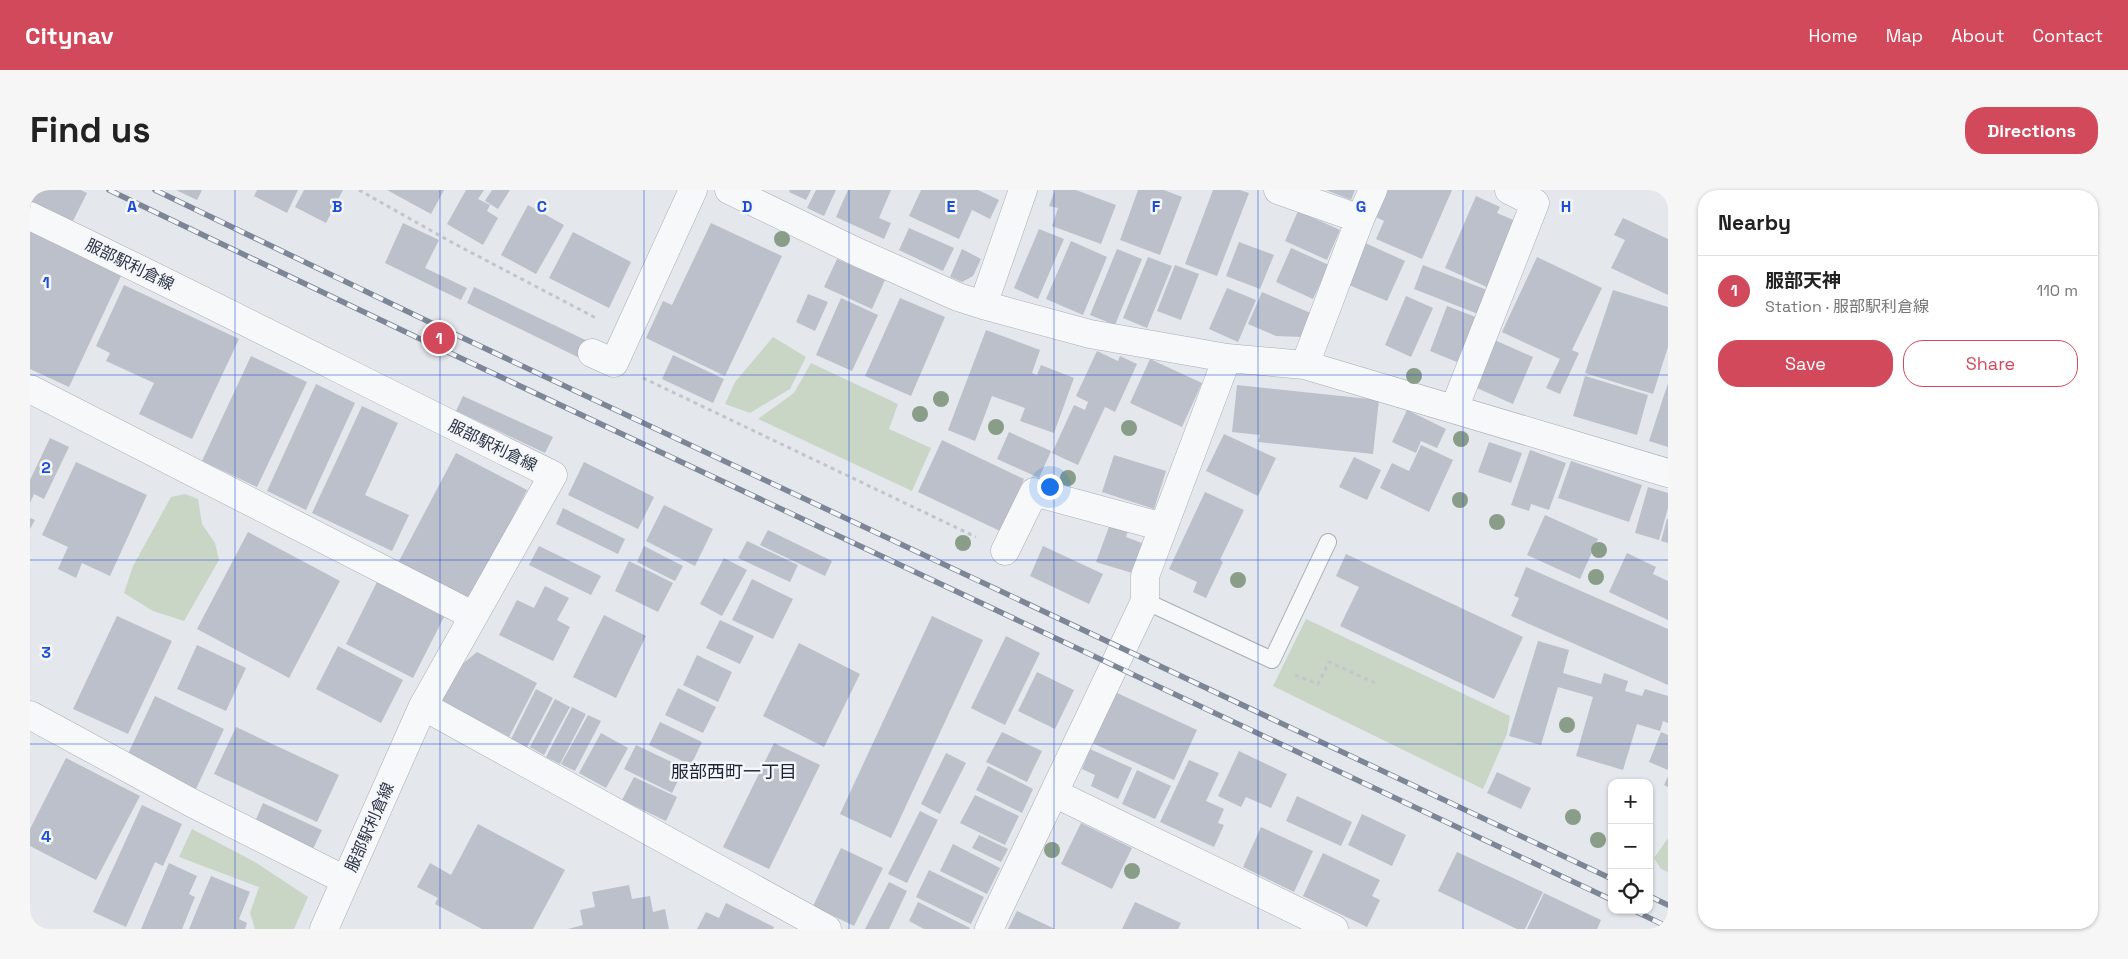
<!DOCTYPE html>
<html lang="en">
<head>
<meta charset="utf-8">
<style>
  :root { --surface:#fff; --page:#f6f6f6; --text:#222; --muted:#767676; --line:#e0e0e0; --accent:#d1495b }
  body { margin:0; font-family:"Space Grotesk","Noto Sans JP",sans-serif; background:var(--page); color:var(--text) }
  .controls { position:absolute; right:15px; bottom:15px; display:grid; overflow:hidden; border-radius:10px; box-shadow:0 1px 4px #0004 }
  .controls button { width:45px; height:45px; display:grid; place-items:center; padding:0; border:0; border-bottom:1px solid var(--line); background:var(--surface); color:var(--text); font:25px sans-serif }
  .you { position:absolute; left:1019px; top:296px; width:18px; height:18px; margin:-12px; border:4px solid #fff; border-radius:50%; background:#1a73e8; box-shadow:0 0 0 8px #1a73e833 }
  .badge { display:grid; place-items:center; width:32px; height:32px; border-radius:50%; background:var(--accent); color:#fff; font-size:16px; font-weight:700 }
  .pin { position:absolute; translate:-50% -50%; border:2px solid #fff; box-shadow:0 1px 5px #0006 }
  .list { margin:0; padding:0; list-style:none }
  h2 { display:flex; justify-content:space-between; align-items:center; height:65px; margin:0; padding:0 20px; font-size:21px }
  h2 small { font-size:16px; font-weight:400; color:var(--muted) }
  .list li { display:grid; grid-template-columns:32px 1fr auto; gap:15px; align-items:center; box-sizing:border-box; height:70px; padding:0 20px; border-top:1px solid var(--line) }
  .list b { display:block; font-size:19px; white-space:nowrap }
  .list p { margin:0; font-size:16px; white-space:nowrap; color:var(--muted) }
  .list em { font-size:16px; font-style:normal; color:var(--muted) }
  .actions { display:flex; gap:10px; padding:15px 20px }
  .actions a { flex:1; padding:11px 0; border:1px solid var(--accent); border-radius:20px; text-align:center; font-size:18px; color:var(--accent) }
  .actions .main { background:var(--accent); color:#fff }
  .icon { flex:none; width:28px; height:28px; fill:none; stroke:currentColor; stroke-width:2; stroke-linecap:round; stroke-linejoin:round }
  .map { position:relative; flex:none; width:1638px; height:739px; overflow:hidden; border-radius:20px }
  header { display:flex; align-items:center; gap:30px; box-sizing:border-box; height:70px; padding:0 25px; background:var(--accent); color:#fff }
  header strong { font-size:24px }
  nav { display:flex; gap:28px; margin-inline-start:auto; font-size:18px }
  .intro { display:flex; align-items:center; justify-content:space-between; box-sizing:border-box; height:120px; padding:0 30px }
  h1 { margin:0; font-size:35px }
  .button { padding:12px 22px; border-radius:20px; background:var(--accent); color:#fff; font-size:18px; font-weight:700 }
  main { display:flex; gap:30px; padding:0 30px }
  aside { flex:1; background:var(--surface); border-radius:20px; box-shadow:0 1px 4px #0004 }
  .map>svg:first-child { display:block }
</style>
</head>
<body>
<header>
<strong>Citynav</strong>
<nav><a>Home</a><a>Map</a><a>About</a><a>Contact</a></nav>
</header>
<div class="intro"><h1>Find us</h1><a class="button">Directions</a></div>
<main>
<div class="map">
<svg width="1638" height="739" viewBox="0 0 1638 739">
  <rect width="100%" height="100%" fill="#e4e7ec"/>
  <!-- green -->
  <path fill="#c9d6c5" d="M743 147 776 167 760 199 720 223 695 214 705 192Z
    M781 173 868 214 859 239 901 258 882 301 728 229 764 203Z
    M155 304 168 309 172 334 185 353 189 370 154 431 123 421 94 403 103 376 141 307Z
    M1276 429 1480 526 1477 544 1453 599 1243 496Z
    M162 639 225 672 278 707 264 739H225L220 723 229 697 149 667Z
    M1638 648V682L1631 679 1624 668Z"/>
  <!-- building -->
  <path fill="#bbc0ca" d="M0 0H51L57 3 43 31 0 11Z
    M146 0H172L167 10Z
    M227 0H268L257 23 224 6Z
    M274 0H313L296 33 265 17Z
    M357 0H414L401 24Z
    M436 0H454L448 9 460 15 457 21 468 28 453 55 417 34Z
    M462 0H480L468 19 455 11Z
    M760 0H781L776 10 759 2Z
    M786 0H806L794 26 777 18Z
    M818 0H861L849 28 861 33 854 49 806 27Z
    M891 0H948L969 10 960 29 942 20 929 49 879 26Z
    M1025 0H1046L1086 15 1071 54 1022 36 1028 18 1019 16Z
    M1108 0H1134L1152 7 1130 65 1090 50Z
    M1183 0H1210L1219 3 1187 86 1155 74Z
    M1296 0H1325L1321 10Z
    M1358 0H1422L1392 69 1346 49 1354 31 1346 27Z
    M1446 6 1470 17 1467 23 1488 32 1459 98 1415 78Z
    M498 15 534 35 506 84 471 65Z
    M1268 21 1310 40 1297 70 1255 51Z
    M1593 28 1638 49V105L1581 78 1595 50 1584 45Z
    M373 33 409 50 395 78 437 98 431 110 355 73Z
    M681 33 752 66 695 186 616 148 633 111 642 115Z
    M879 38 924 58 913 81 869 60Z
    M1009 39 1034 49 1008 109 984 98Z
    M0 40 92 84 39 197 0 179Z
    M543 42 601 72 579 118 519 88Z
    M1041 51 1077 67 1053 125 1016 109Z
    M1209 52 1244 65 1230 99 1196 86Z
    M1333 52 1375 71 1357 111 1314 93Z
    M1261 58 1299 75 1283 109 1246 92Z
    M932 59 951 69 943 86 932 92 920 87Z
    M1087 59 1112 69 1085 135 1060 125Z
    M1118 67 1142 76 1117 138 1093 128Z
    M1507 67 1572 98 1542 160 1549 163 1530 204 1516 198 1530 169 1472 142Z
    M807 69 855 90 842 119 794 97Z
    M1145 75 1169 84 1151 130 1127 121Z
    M1393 75 1457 100 1448 124 1384 99Z
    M94 95 209 149 162 249 109 224 124 193 76 171 80 163 66 156Z
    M444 97 566 155 558 172 437 113Z
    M1197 98 1226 110 1208 152 1179 139Z
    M1583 100 1638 117V157L1623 204 1555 183Z
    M1232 102 1283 124 1273 147 1246 146 1218 134Z
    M778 104 798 112 785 141 766 132Z
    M1376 106 1403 118 1381 167 1355 155Z
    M811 108 848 125 822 181 786 165Z
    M870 108 915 127 881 206 835 186Z
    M1417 116 1451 129 1434 175 1400 161Z
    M956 140 1010 160 1002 183 1007 185 1011 175 1044 188 1024 243 990 231 995 218 962 206 945 251 918 240Z
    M1460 148 1503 167 1483 214 1440 195Z
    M1067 161 1088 171 1090 166 1107 174 1085 222 1075 217 1048 275 1022 263 1044 215 1055 220 1058 212 1046 206Z
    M643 165 694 189 683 213 632 189Z
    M221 166 277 192 227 297 172 271Z
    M1120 169 1172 193 1152 237 1100 213Z
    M1555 186 1618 205 1607 245 1543 226Z
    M1638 193V257L1619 251Z
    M286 194 325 213 276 320 237 301Z
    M1207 195 1349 210 1343 264 1228 252 1230 245 1202 242Z
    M433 206 523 247 515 263 426 221Z
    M332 216 368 233 335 305 379 325 362 361 282 323Z
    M1377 220 1416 239 1407 258 1391 251 1386 263 1362 252Z
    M979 242 1021 261 1009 288 967 269Z
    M1194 244 1246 268 1228 306 1176 281Z
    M20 248 39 257 14 309 4 304 0 313V290Z
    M912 250 994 289 970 341 888 302Z
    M1459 252 1492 263 1481 293 1448 282Z
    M1391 255 1423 270 1399 322 1350 298 1362 273 1379 281Z
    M1500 260 1536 273 1519 320 1501 314 1499 321 1481 315Z
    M426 263 497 300 439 411 368 373Z
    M1084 265 1136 281 1124 319 1072 302Z
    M1324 267 1351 280 1337 310 1309 297Z
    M1541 271 1612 295 1599 332 1528 308Z
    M46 272 117 305 80 386 52 373 46 388 28 379 38 357 12 345Z
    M554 272 624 307 608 339 538 305Z
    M1618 297 1638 303V318L1629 350 1605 343Z
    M1175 302 1214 320 1190 370 1193 372 1176 408 1163 402 1167 392 1139 379Z
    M634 315 683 339 665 376 616 351Z
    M533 318 595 349 588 364 526 334Z
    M1515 325 1568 349 1550 389 1497 365Z
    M0 328 5 330 0 339Z
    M1637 329H1638V353L1631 351Z
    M1080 334 1098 341 1096 347 1112 353 1102 383 1066 372Z
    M738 340 802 371 795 386 730 355Z
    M218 342 310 391 259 488 167 439Z
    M717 351 768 375 760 392 708 368Z
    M509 356 571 386 561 405 499 375Z
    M614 356 653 376 645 391 607 372Z
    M1013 356 1073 384 1059 414 1000 386Z
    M1597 363 1626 377 1623 384 1638 391V430L1579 402Z
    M1316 364 1493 447 1464 509 1310 436 1329 397 1306 386Z
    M694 368 717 380 692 426 670 414Z
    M599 371 643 393 628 422 585 401Z
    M1496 377 1638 439V495L1481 426 1489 408 1484 406Z
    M722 389 763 409 743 449 702 430Z
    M347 392 414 427 383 488 316 454Z
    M515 396 539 408 527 430 540 437 523 471 469 445 487 410 504 418Z
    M574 425 616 446 586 508 543 487Z
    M87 426 142 451 98 544 43 519Z
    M902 426 953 450 861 648 810 624Z
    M690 430 724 446 710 474 676 458Z
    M976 446 1010 463 975 535 941 518Z
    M1508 451 1539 460 1533 483 1571 494 1574 483 1598 491 1595 501 1612 506 1615 499 1638 506V533L1633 531 1630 541 1607 534 1593 580 1546 566 1563 507 1528 497 1511 555 1479 546Z
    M769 453 830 484 794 557 733 526Z
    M167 455 216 478 196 521 147 499Z
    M308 456 373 490 351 533 286 499Z
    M447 462 507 493 479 547 411 511 430 476Z
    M667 465 702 482 688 512 653 495Z
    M1007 482 1044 500 1025 539 988 521Z
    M648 498 686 517 673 543 635 525Z
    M506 499 523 508 497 557 481 549Z
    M1085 502 1167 540 1144 590 1062 553Z
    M125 506 194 539 166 599 97 566Z
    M525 509 540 517 514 565 500 557Z
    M542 517 556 524 530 574 516 567Z
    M558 525 571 531 545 581 531 574Z
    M630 532 672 552 661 575 619 555Z
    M206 537 309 585 287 632 184 584Z
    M972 542 1012 561 997 592 956 572Z
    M1631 542 1638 545V580L1619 572Z
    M571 543 598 558 576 598 549 583Z
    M744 553 790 575 739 679 693 657Z
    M606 555 654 578 642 603 594 579Z
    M1060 559 1102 578 1088 609 1061 596 1065 585 1052 579Z
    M1209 561 1257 584 1241 618 1216 607 1211 617 1188 606Z
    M916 563 936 573 910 624 891 614Z
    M36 568 110 606 66 690 0 656V639Z
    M1159 570 1189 583 1176 611 1194 619 1188 633 1194 635 1184 657 1130 632Z
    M958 576 1003 599 992 623 946 600Z
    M1107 580 1141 596 1125 629 1092 614Z
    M1467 582 1501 598 1491 619 1457 603Z
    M1638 586V597L1634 595Z
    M604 587 647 607 636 631 592 610Z
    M945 605 989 626 975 655 930 633Z
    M1267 606 1322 632 1311 656 1256 631Z
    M233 613 292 640 282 661 224 634Z
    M112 615 152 634 133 676 125 672 96 737 63 722Z
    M890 621 908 630 877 693 858 684Z
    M1332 624 1376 645 1362 676 1318 655Z
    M1051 633 1102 658 1082 699 1031 674Z
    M448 634 535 680 503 739H452L405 714 408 708 387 697 400 673 421 685Z
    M1231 637 1283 661 1264 702 1213 677Z
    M949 645 978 659 971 672 942 658Z
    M923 654 970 678 957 704 910 681Z
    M811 658 853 678 824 736 783 716Z
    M1427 662 1513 702 1495 739H1487L1408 701Z
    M1293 663 1350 690 1342 706 1350 710 1337 737 1273 706Z
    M139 673 167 686 159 704 165 707 152 739H111Z
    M899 680 954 707 941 734 886 707Z
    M181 686 220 702 209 729 217 733 215 739H159Z
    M859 692 877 701 859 739H835Z
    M599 695 602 709 620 706 623 722 635 719 639 739H538L553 735 550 720 565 717 562 702Z
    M1514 703 1571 730 1567 739H1497Z
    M888 712 940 738 939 739H894L879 731Z
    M1105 712 1151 733 1148 739H1092Z
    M696 713 744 737 743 739H667L676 722 689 728Z
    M987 721 1025 739H978Z"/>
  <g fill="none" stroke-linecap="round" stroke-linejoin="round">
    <defs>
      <path id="lane" d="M1115 411 1242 470 1298 352"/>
      <path id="street" d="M699 0 827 62 928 107 953 115 1060 144 1197 168 1275 175 1638 283
        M1248 0 1330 29
        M0 26C175 110 348 199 523 285L393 516 294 739
        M953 115 993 0
        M562 163 584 173 663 0
        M1275 175 1330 29 1343 0
        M0 199 442 425
        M1424 219 1505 13 1479 0
        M975 361 1004 302 1133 337
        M393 516 797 739
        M0 525 162 613 315 690
        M1024 603 1304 739
        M959 739 1115 411V386L1197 168"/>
    </defs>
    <!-- lane casing -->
    <use href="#lane" stroke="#a9aeb7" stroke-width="18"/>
    <!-- street casing -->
    <use href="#street" stroke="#a9aeb7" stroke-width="29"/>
    <!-- path -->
    <path stroke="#c2c5cb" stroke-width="3" stroke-dasharray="4 4" stroke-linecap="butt" d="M329 0 423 53 566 128
      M613 188 946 347
      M1265 485 1288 494 1299 472 1345 493"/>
    <!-- lane -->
    <use href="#lane" stroke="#f7f8fa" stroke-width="16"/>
    <!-- street -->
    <use href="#street" stroke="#f7f8fa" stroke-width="28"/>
    <defs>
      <path id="rail" d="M79 0 405 156 1582 710
        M125 0 416 140 1582 689
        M1619 706 1638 715
        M1603 720 1638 737"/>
    </defs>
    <!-- rail casing -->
    <use href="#rail" stroke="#7d8696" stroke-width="5.5"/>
    <!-- rail -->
    <use href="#rail" stroke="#f4f6f9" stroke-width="4" stroke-dasharray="11" stroke-linecap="butt"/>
  </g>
  <!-- trees -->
  <g fill="#899d89">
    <circle cx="752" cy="49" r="8"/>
    <circle cx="1384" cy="186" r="8"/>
    <circle cx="911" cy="209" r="8"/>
    <circle cx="890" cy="224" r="8"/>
    <circle cx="966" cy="237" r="8"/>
    <circle cx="1099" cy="238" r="8"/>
    <circle cx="1431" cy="249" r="8"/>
    <circle cx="1038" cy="288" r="8"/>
    <circle cx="1430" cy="310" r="8"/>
    <circle cx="1467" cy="332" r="8"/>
    <circle cx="933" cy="353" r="8"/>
    <circle cx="1569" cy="360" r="8"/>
    <circle cx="1566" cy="387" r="8"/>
    <circle cx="1208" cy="390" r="8"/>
    <circle cx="1537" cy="535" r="8"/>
    <circle cx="1543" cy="627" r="8"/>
    <circle cx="1568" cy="650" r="8"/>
    <circle cx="1022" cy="660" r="8"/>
    <circle cx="1102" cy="681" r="8"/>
  </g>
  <!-- grid -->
  <path fill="none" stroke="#1d4ed8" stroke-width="1" stroke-opacity="0.55" d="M205 0V739M410 0V739M614 0V739M819 0V739M1024 0V739M1228 0V739M1433 0V739M0 185H1638M0 370H1638M0 554H1638"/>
  <g text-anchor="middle" stroke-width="5" stroke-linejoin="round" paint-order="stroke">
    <!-- street labels -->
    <g font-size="16" fill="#2b3445" stroke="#f4f6f9">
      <text transform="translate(100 74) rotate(26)" y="6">服部駅利倉線</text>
      <text transform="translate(463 255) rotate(26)" y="6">服部駅利倉線</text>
      <text transform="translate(339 637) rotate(-66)" y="6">服部駅利倉線</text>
    </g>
    <!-- neighbourhood labels -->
    <g font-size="18" fill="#1d2536" stroke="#f4f6f9">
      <text x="704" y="588">服部西町一丁目</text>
    </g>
  </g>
  <g font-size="16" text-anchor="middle" font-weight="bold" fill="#1d4ed8" stroke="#f4f6f9" stroke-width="5" stroke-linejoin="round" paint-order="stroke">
    <text x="102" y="22">A</text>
    <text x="307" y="22">B</text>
    <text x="512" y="22">C</text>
    <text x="717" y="22">D</text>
    <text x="921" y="22">E</text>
    <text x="1126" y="22">F</text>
    <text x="1331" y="22">G</text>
    <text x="1536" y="22">H</text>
    <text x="16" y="98">1</text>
    <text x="16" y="283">2</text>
    <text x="16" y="468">3</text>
    <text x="16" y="652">4</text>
  </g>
</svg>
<div class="controls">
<button>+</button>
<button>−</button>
<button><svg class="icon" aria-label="locate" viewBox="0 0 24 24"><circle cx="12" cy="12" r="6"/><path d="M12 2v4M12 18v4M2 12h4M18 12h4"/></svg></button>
</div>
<div class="you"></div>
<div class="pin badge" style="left:409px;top:148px">1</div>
</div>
<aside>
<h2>Nearby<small></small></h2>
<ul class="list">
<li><span class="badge">1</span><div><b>服部天神</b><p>Station · 服部駅利倉線</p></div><em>110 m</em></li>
</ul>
<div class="actions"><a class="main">Save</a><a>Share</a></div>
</aside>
</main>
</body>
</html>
